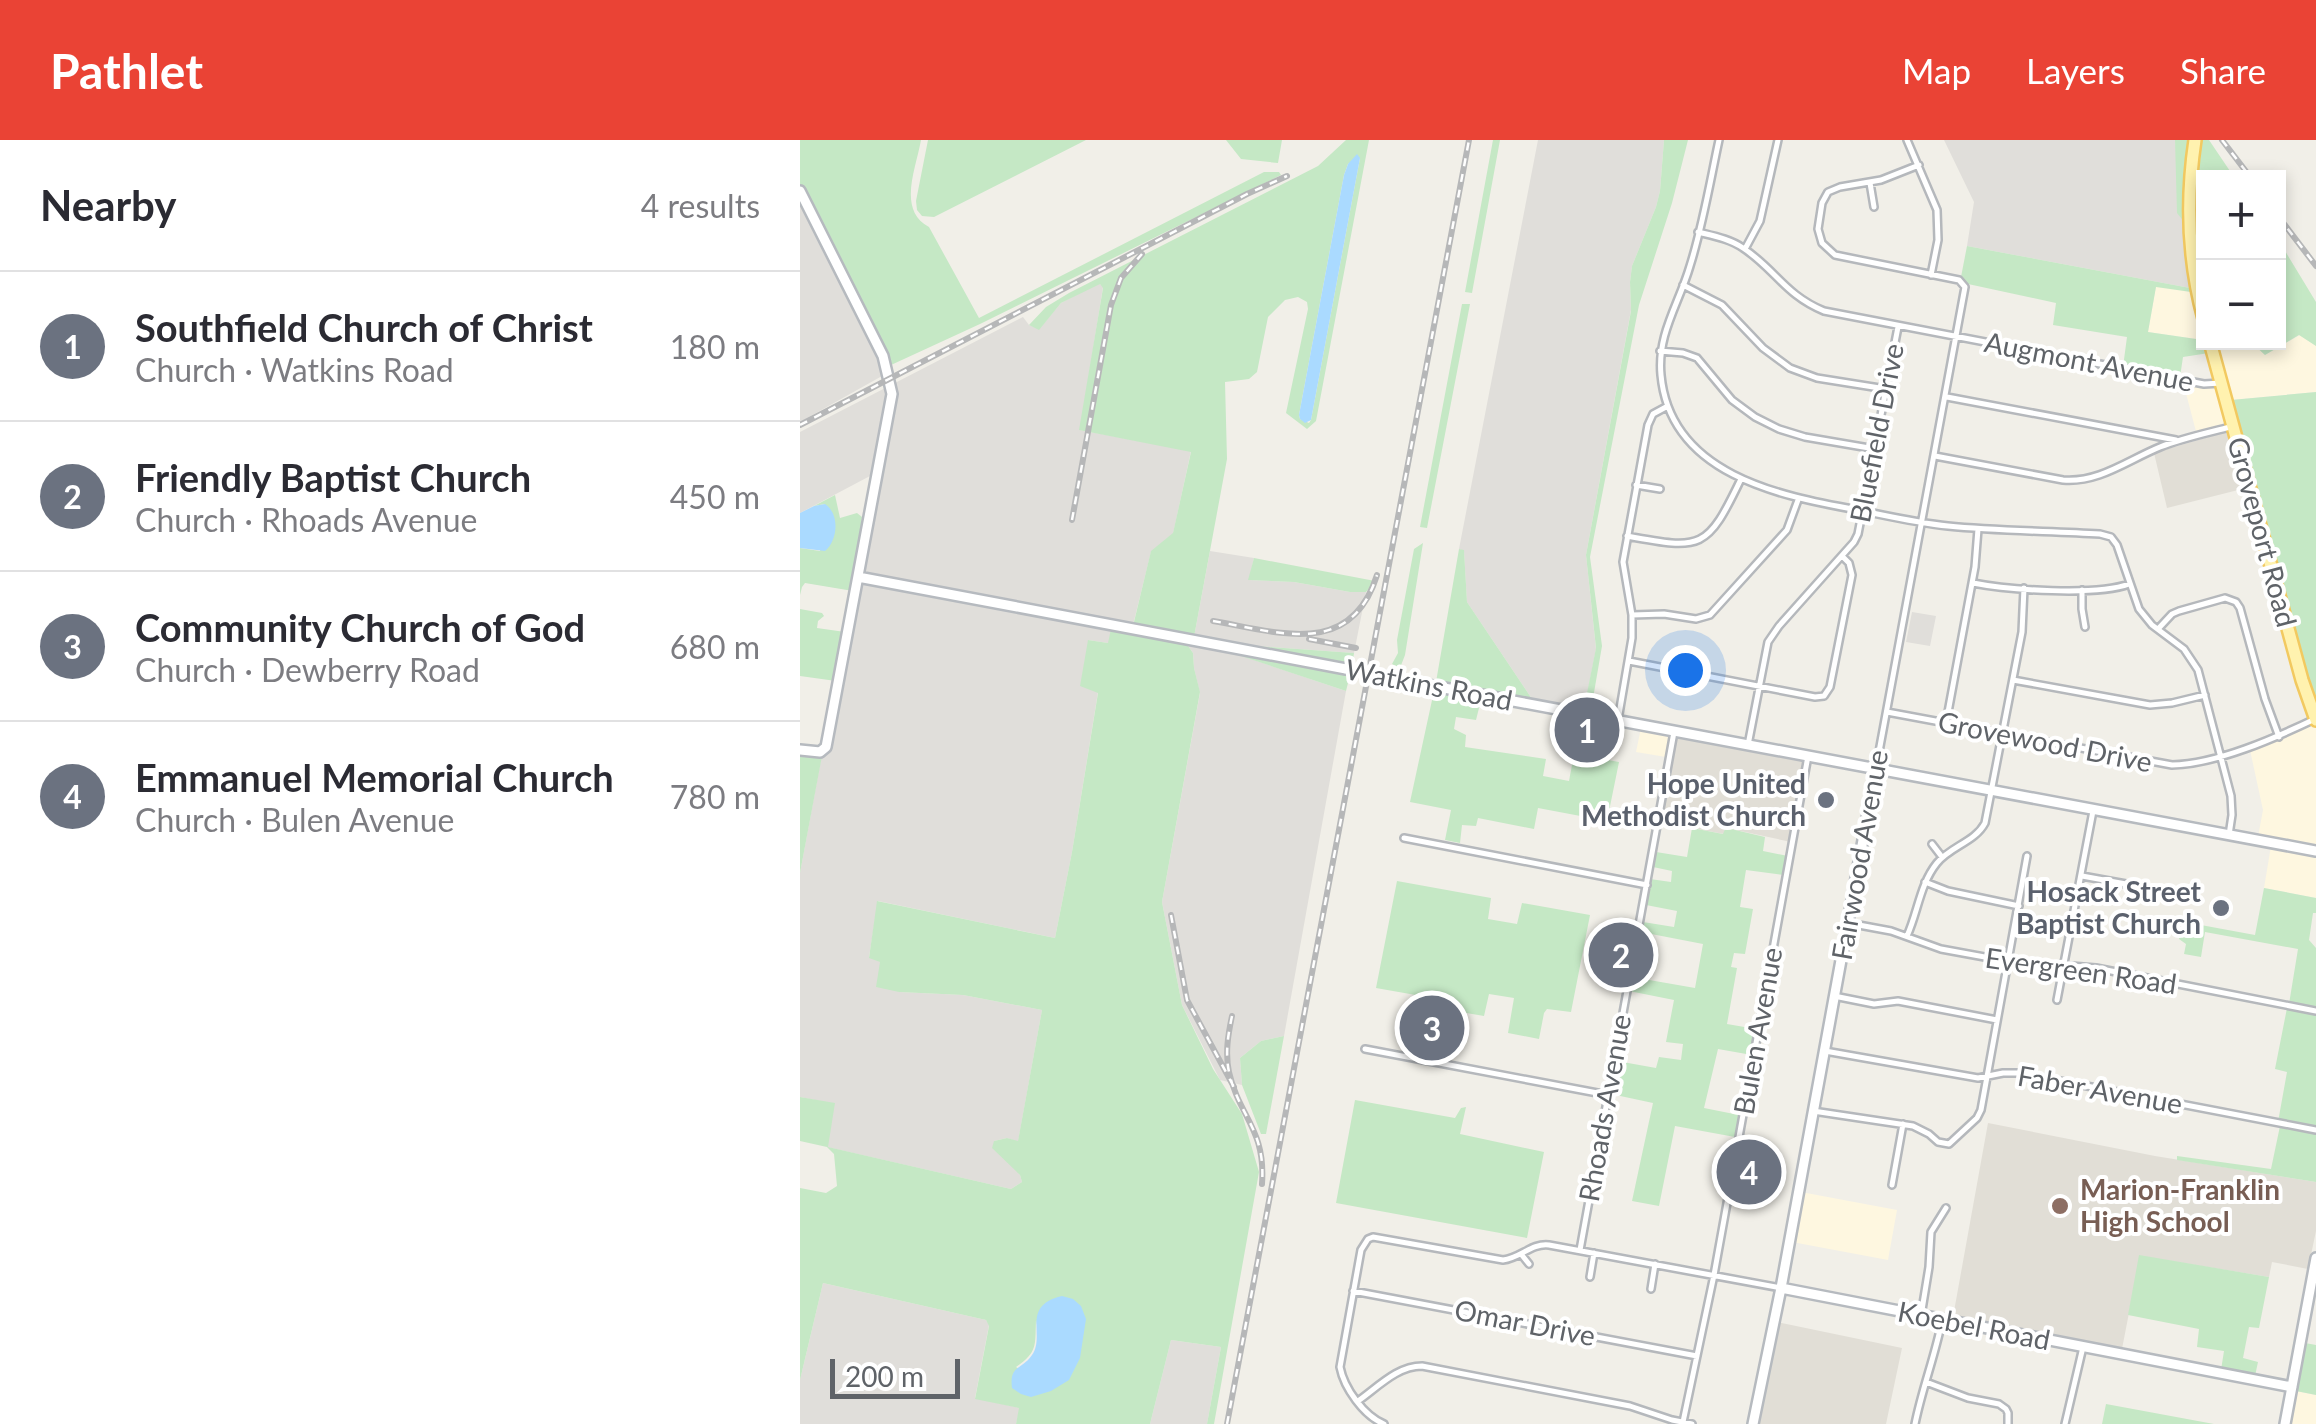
<!DOCTYPE html>
<html lang="en">
<head>
<meta charset="utf-8">
<style>
  :root { --surface:#fff; --page:#f7f7f7; --text:#2b2b33; --muted:#7c7c81; --line:#e1e1e2; --accent:#ea4335 }
  body { margin:0; font-family:Lato,sans-serif; background:var(--page); color:var(--text) }
  .controls { position:absolute; right:30px; top:30px; display:grid; overflow:hidden; border-radius:0px; box-shadow:0 5px 15px #0003 }
  .controls button { width:90px; height:90px; display:grid; place-items:center; padding:0; border:0; border-bottom:2px solid var(--line); background:var(--surface); color:var(--text); font:50px sans-serif }
  .scale { position:absolute; left:30px; bottom:25px; width:130px; box-sizing:border-box; padding-left:10px; border:5px solid #5f6368; border-top:0; font-size:28px; line-height:35px; white-space:nowrap; color:#5f6368; -webkit-text-stroke:8px #fff; paint-order:stroke }
  .you { position:absolute; left:885px; top:530px; width:35px; height:35px; margin:-25px; border:8px solid #fff; border-radius:50%; background:#1a73e8; box-shadow:0 0 0 15px #1a73e833 }
  .badge { display:grid; place-items:center; width:65px; height:65px; border-radius:50%; background:var(--accent); color:#fff; font-size:32px; font-weight:700 }
  .pin { position:absolute; translate:-50% -50%; border:5px solid #fff; box-shadow:0 2px 10px #0006 }
  .list { margin:0; padding:0; list-style:none }
  h2 { display:flex; justify-content:space-between; align-items:center; height:130px; margin:0; padding:0 40px; font-size:42px }
  h2 small { font-size:32px; font-weight:400; color:var(--muted) }
  .list li { display:grid; grid-template-columns:65px 1fr auto; gap:30px; align-items:center; box-sizing:border-box; height:150px; padding:0 40px; border-top:2px solid var(--line) }
  .list b { display:block; font-size:38px; white-space:nowrap }
  .list p { margin:0; font-size:32px; white-space:nowrap; color:var(--muted) }
  .list em { font-size:32px; font-style:normal; color:var(--muted) }
  .map { position:relative; flex:none; width:1516px; height:1284px; overflow:hidden }
  header { display:flex; align-items:center; gap:60px; box-sizing:border-box; height:140px; padding:0 50px; background:var(--accent); color:#fff }
  header strong { font-size:48px }
  nav { display:flex; gap:55px; margin-inline-start:auto; font-size:35px }
  main { display:flex }
  aside { flex:1; background:var(--surface) }
  .map>svg:first-child { display:block }
</style>
</head>
<body>
<header>
<strong>Pathlet</strong>
<nav><a>Map</a><a>Layers</a><a>Share</a></nav>
</header>
<main>
<aside>
<h2>Nearby<small>4 results</small></h2>
<ul class="list">
<li><span class="badge" style="background:#6b7280">1</span><div><b>Southfield Church of Christ</b><p>Church · Watkins Road</p></div><em>180 m</em></li>
<li><span class="badge" style="background:#6b7280">2</span><div><b>Friendly Baptist Church</b><p>Church · Rhoads Avenue</p></div><em>450 m</em></li>
<li><span class="badge" style="background:#6b7280">3</span><div><b>Community Church of God</b><p>Church · Dewberry Road</p></div><em>680 m</em></li>
<li><span class="badge" style="background:#6b7280">4</span><div><b>Emmanuel Memorial Church</b><p>Church · Bulen Avenue</p></div><em>780 m</em></li>
</ul>
</aside>
<div class="map">
<svg width="1516" height="1284" viewBox="0 0 1516 1284">
  <rect width="100%" height="100%" fill="#f1efe8"/>
  <!-- commercial -->
  <path fill="#fef7e0" d="M1356 146 1403 153V200L1348 192Z
    M1500 195 1516 206V252L1431 260 1438 289 1398 299 1383 242 1417 247 1406 203H1452L1465 215Z
    M1514 583 1516 587V758L1464 748 1471 706 1457 702 1463 670 1450 610Z
    M841 588 880 595 876 599 872 618 836 612Z
    M1001 1052 1097 1070 1088 1120 992 1102Z
    M1496 1251 1516 1255V1284H1490Z"/>
  <!-- industrial -->
  <path fill="#e0deda" d="M738 0H864L860 51 856 67 832 126 830 142 831 170 786 415 796 509 784 571 734 562 667 462 664 411 659 409Z
    M1144 0H1375L1385 83 1390 148 1167 106 1174 62Z
    M0 59 84 228 82 236 0 282Z
    M299 143 303 147 280 290 391 311 373 394 351 412 331 493 308 503 288 500 298 552 272 712 255 798 78 761 69 817 81 822 99 852 163 855 242 870 218 1002 207 998 194 1001 220 1035 222 1042 211 1049 27 1007 34 964 0 957V733L73 337 70 336 0 373V292L223 177 229 185 239 189 261 163Z
    M410 411 454 418 449 440 494 442 550 452H566L554 513 456 506 452 509 394 497Z
    M1112 472 1136 476 1130 506 1106 502Z
    M386 503 440 513 442 516 546 551 484 896 461 901 440 918 442 945 420 940 382 865 362 762 400 553 394 528 393 513Z
    M23 1143 186 1180 189 1185 175 1258 220 1268 216 1284H0V1240Z
    M371 1200 421 1207 407 1284H350Z"/>
  <!-- education -->
  <path fill="#e1ded6" d="M1429 291 1446 348 1367 368 1354 313Z
    M880 595 1004 618 1006 622 991 702 931 689H925L924 694 860 682 876 599Z
    M1188 983 1355 1016 1516 1042V1091L1508 1129 1472 1122 1469 1137 1340 1116 1322 1209 1153 1177Z
    M977 1182 1102 1208 1086 1284H956Z"/>
  <!-- green -->
  <path fill="#c5e8c5" fill-rule="evenodd" d="M0 0H121C116 29 97 70 129 87L179 178 464 32H479L481 35 180 184 91 225 0 44Z
    M128 0H286L134 77 122 76 117 70 116 61Z
    M426 0H482L478 23 441 19Z
    M546 0H569L516 281 507 289 486 273 508 169 507 162 498 157 485 160 468 177 457 232 449 239 425 242 427 319 394 497 333 486 351 411 373 393 391 312 279 290 303 148 300 144 261 163 239 190 229 185 246 167 269 153 518 26ZM560 18 511 280 509 283 500 279 499 275 544 35 548 24Z
    M693 0H700L672 153 665 152Z
    M864 0H888L872 63 839 165 790 417 802 506 791 570 784 568 796 508 786 415 831 171 830 142 832 126 856 67 860 51Z
    M1375 0H1392L1385 83 1377 73Z
    M1398 0H1409L1434 37 1404 38 1403 157C1393 103 1393 55 1398 0Z
    M1479 101 1516 162V206L1499 195 1465 215 1452 203 1478 202Z
    M1167 106 1390 148 1391 152 1356 147 1348 192 1403 200 1404 202 1406 203 1409 213 1383 217 1380 237 1323 227 1327 197 1253 185 1256 163 1168 144 1161 137Z
    M662 164H670L627 388 620 387Z
    M1516 252V568L1431 260Z
    M35 355 40 378 57 373 62 377 53 451 5 443 2 447 0 455V408L20 411 25 364 14 366Z
    M623 403 605 515 600 528 592 524 598 513 597 500 614 409Z
    M659 409 664 410 667 462 734 562 636 542Z
    M454 418 575 441 566 452H550L494 442 448 440Z
    M0 469 22 473 24 476 18 481 17 488 45 492 36 541 0 536Z
    M311 489 386 503 393 513 394 528 400 552 362 762 382 865 413 929 442 974 459 1032 414 1284H407L421 1207 371 1200 350 1284H216L219 1268 175 1259 189 1186 186 1180 23 1143 0 1240V1048L26 1053 37 1046 34 1014 27 1007 0 1001V957L35 963 28 1007 211 1049 222 1042 220 1035 192 1008 194 1001 207 998 218 1001 242 870 163 855 99 852 76 847 80 822 69 818 77 761 255 798 272 712 298 553 280 546 288 500 308 503ZM236 1180 251 1251 216 1227C238 1212 235 1205 236 1180Z
    M456 506 554 513 552 526 452 509Z
    M440 513 550 535 546 551 441 516Z
    M634 551 717 565 680 564 676 580 656 577 654 589 666 595 665 607 746 619 743 636 769 641 774 614 819 622 807 681 738 668 734 689 678 678 676 686 662 685 660 703 645 700 651 670 610 662Z
    M0 613 22 616 0 733Z
    M892 688 923 694 925 689H931L965 697 963 711 988 716 984 735 946 730 940 767 953 769 945 814 934 813 931 827 937 828 927 884 956 889 952 915 918 909 904 968 939 975 935 997 875 986 859 1066 832 1061 853 963 811 954 817 921 856 928 859 917 881 920 883 904 866 902 874 860 829 851 832 837 895 848 903 804 841 792 843 782 874 787 877 771 846 765 850 739 871 742 872 731 853 727 856 712 887 717Z
    M597 741 691 758 688 779 717 784 722 763 790 775 771 872 747 869 744 873 739 899 708 893 714 858 689 854 684 876 643 869 644 860 576 848Z
    M1464 748 1516 758V773H1513L1509 800 1516 808V869L1489 864 1498 809 1405 792 1401 817 1384 814 1386 804 1379 799 1382 784 1390 783 1455 795Z
    M1487 868 1516 874V988L1478 982 1487 932 1475 929Z
    M484 896 466 994H461L442 945 440 918 461 901Z
    M555 960 655 978 661 968 666 967 660 994 744 1012 727 1098 536 1063Z
    M1480 986 1516 993V1042L1377 1020V1016L1471 1029Z
    M1339 1115 1469 1137 1459 1188 1449 1187 1443 1218 1458 1222 1455 1236 1421 1230 1424 1211 1397 1207 1399 1189 1328 1175Z
    M1505 1203 1516 1205V1255L1496 1251Z
    M1306 1264 1414 1284H1302Z"/>
  <!-- water -->
  <path fill="#aadaff" d="M557 14 560 18 511 280 505 283 500 279 499 275 544 35 548 24Z
    M25 364C40 374 38 400 25 411L0 408V373L14 366Z
    M262 1156 273 1159 281 1166 286 1179 280 1218 269 1240 251 1251 231 1257 221 1254 212 1248C209 1225 222 1230 232 1215 246 1195 220 1166 262 1156Z"/>
  <g fill="none" stroke-linecap="round" stroke-linejoin="round">
    <defs>
      <path id="street" d="M919 0C910 42 903 85 890 126 879 164 857 194 861 235 870 334 979 356 1058 370 1088 376 1118 383 1148 386 1198 391 1250 391 1300 394L1311 397 1317 405 1339 469 1352 485 1384 509 1398 530 1431 656 1432 675 1429 695
        M1107 0 1137 70 1138 100 1131 135
        M1070 43 1074 67
        M898 92C914 96 930 99 943 108 975 129 985 155 1024 171L1404 244 1421 243
        M945 109 960 81 978 0
        M883 145 922 165 963 208 990 228 1017 238 1086 249
        M860 211 883 213 897 218 932 260 955 277 979 289 1005 297 1075 309
        M1147 257 1376 300
        M1135 316 1263 340C1299 343 1328 320 1360 307 1383 298 1407 293 1430 287
        M836 345 860 349
        M827 396C902 410 907 410 941 339
        M1173 443C1208 450 1297 456 1329 444
        M1282 450V469L1285 487
        M832 475 864 474 896 479 910 475 987 390 998 360
        M1358 489 1372 474 1379 471 1425 458 1436 462 1440 468 1465 559 1479 597
        M829 521 1015 557 1024 556 1030 547 1052 435 1049 423 1042 416
        M1213 540 1350 565 1372 563 1405 555
        M1087 572 1372 625C1417 624 1475 598 1515 579
        M818 580 832 498V475L823 422 848 285 853 274 866 267
        M1146 583 1175 427 1178 389
        M948 605 968 502 979 486 1054 402 1058 394 1098 187
        M1076 628 1165 147 1159 140 1035 115 1022 103 1018 89 1022 63 1028 52 1040 47 1081 40 1119 25
        M604 698 847 745
        M1132 704 1142 717
        M1282 736 1392 756
        M1125 742 1148 751 1219 766
        M1048 783 1091 791 1141 809 1239 827 1271 826 1296 828 1516 871
        M1107 796C1118 772 1120 744 1137 723 1151 706 1175 702 1185 683L1222 492 1224 448
        M1034 856 1074 864 1098 861 1197 880
        M1257 860 1293 671
        M565 909 808 955
        M1025 911 1178 938 1203 933H1219L1516 990
        M1013 971 1113 986 1129 994 1138 1002 1149 1004 1177 978 1181 970 1227 716
        M1092 1045 1103 984
        M780 1110 874 592
        M721 1114 729 1124
        M790 1137 794 1113
        M851 1149 855 1124
        M553 1151 897 1216
        M1121 1176 1129 1127 1131 1092 1146 1068
        M1126 1242 1168 1258 1199 1264 1206 1269 1208 1273V1284
        M558 1261C578 1247 597 1226 622 1226L830 1266 872 1280 892 1284
        M883 1282 914 1135 1008 616
        M584 1284C564 1276 544 1248 540 1227L561 1110 568 1099 573 1097 703 1120C721 1118 731 1103 749 1105L981 1148
        M1115 1284C1122 1249 1135 1216 1142 1181
        M1265 1284 1283 1207"/>
      <path id="secondary" d="M0 51 83 216 92 254 26 607 20 612 0 610
        M58 437 546 529
        M644 548 1516 711
        M981 1148 1492 1247
        M953 1284 981 1148 1076 629
        M1485 1284 1516 1118"/>
      <path id="primary" d="M1395 0C1386 60 1388 120 1404 179
        M1410 202 1502 540 1516 580"/>
    </defs>
    <!-- street casing -->
    <use href="#street" stroke="#b5b8bc" stroke-width="10"/>
    <!-- secondary casing -->
    <use href="#secondary" stroke="#b6babf" stroke-width="14"/>
    <!-- primary casing -->
    <use href="#primary" stroke="#f2c960" stroke-width="16"/>
    <!-- street -->
    <use href="#street" stroke="#fff" stroke-width="5"/>
    <!-- secondary -->
    <use href="#secondary" stroke="#fff" stroke-width="9"/>
    <!-- primary -->
    <use href="#primary" stroke="#fff2af" stroke-width="11"/>
    <defs>
      <path id="rail" d="M1422 0 1451 38
        M1478 76 1516 126
        M0 285 447 54 487 36
        M272 380 311 165 321 138 342 114
        M413 481C478 492 551 519 577 435
        M509 499 556 508
        M371 775 387 860 434 947
        M432 876C428 895 425 913 429 932 439 977 466 989 462 1044
        M427 1284 669 0"/>
    </defs>
    <!-- rail casing -->
    <use href="#rail" stroke="#b6b7b8" stroke-width="6"/>
    <!-- rail -->
    <use href="#rail" stroke="#fff" stroke-width="2.5" stroke-dasharray="8" stroke-linecap="butt"/>
    <defs>
      <path id="secondary-bridge" d="M546 529 644 548"/>
    </defs>
    <!-- secondary-bridge casing -->
    <use href="#secondary-bridge" stroke="#b6babf" stroke-width="14" stroke-linecap="butt"/>
    <!-- secondary-bridge -->
    <use href="#secondary-bridge" stroke="#fff" stroke-width="9"/>
  </g>
  <!-- markers -->
  <g fill="#6b7280" stroke="#fff" stroke-width="4">
    <circle cx="1026" cy="660" r="10"/>
    <circle cx="1421" cy="768" r="10"/>
  </g>
  <circle fill="#8d6e63" stroke="#fff" stroke-width="4" cx="1260" cy="1066" r="10"/>
  <g text-anchor="middle" stroke-width="8" stroke-linejoin="round" paint-order="stroke">
    <!-- street labels -->
    <g font-size="28" fill="#5f6368" stroke="#fff">
      <text transform="translate(1289 222) rotate(11)" y="10">Augmont Avenue</text>
      <text transform="translate(1077 293) rotate(-79)" y="10">Bluefield Drive</text>
      <text transform="translate(1462 392) rotate(75)" y="10">Groveport Road</text>
      <text transform="translate(629 545) rotate(11)" y="10">Watkins Road</text>
      <text transform="translate(1245 602) rotate(11)" y="10">Grovewood Drive</text>
      <text transform="translate(1060 715) rotate(-80)" y="10">Fairwood Avenue</text>
      <text transform="translate(1281 831) rotate(8)" y="10">Evergreen Road</text>
      <text transform="translate(958 891) rotate(-80)" y="10">Bulen Avenue</text>
      <text transform="translate(1300 950) rotate(10)" y="10">Faber Avenue</text>
      <text transform="translate(805 968) rotate(-80)" y="10">Rhoads Avenue</text>
      <text transform="translate(725 1183) rotate(11)" y="10">Omar Drive</text>
      <text transform="translate(1174 1186) rotate(11)" y="10">Koebel Road</text>
    </g>
    <!-- worship labels -->
    <g font-size="28" font-weight="bold" fill="#5b616d" stroke="#fff" text-anchor="end">
      <text x="1006" y="654">Hope United<tspan x="1006" dy="32">Methodist Church</tspan></text>
      <text x="1401" y="762">Hosack Street<tspan x="1401" dy="32">Baptist Church</tspan></text>
    </g>
    <!-- education labels -->
    <g font-size="28" font-weight="bold" fill="#785e54" stroke="#fff" text-anchor="start">
      <text x="1280" y="1060">Marion-Franklin<tspan x="1280" dy="32">High School</tspan></text>
    </g>
  </g>
</svg>
<div class="controls">
<button>+</button>
<button>−</button>
</div>
<div class="scale">200 m</div>
<div class="you"></div>
<div class="pin badge" style="left:787px;top:590px;background:#6b7280">1</div>
<div class="pin badge" style="left:821px;top:815px;background:#6b7280">2</div>
<div class="pin badge" style="left:632px;top:888px;background:#6b7280">3</div>
<div class="pin badge" style="left:949px;top:1032px;background:#6b7280">4</div>
</div>
</main>
</body>
</html>
